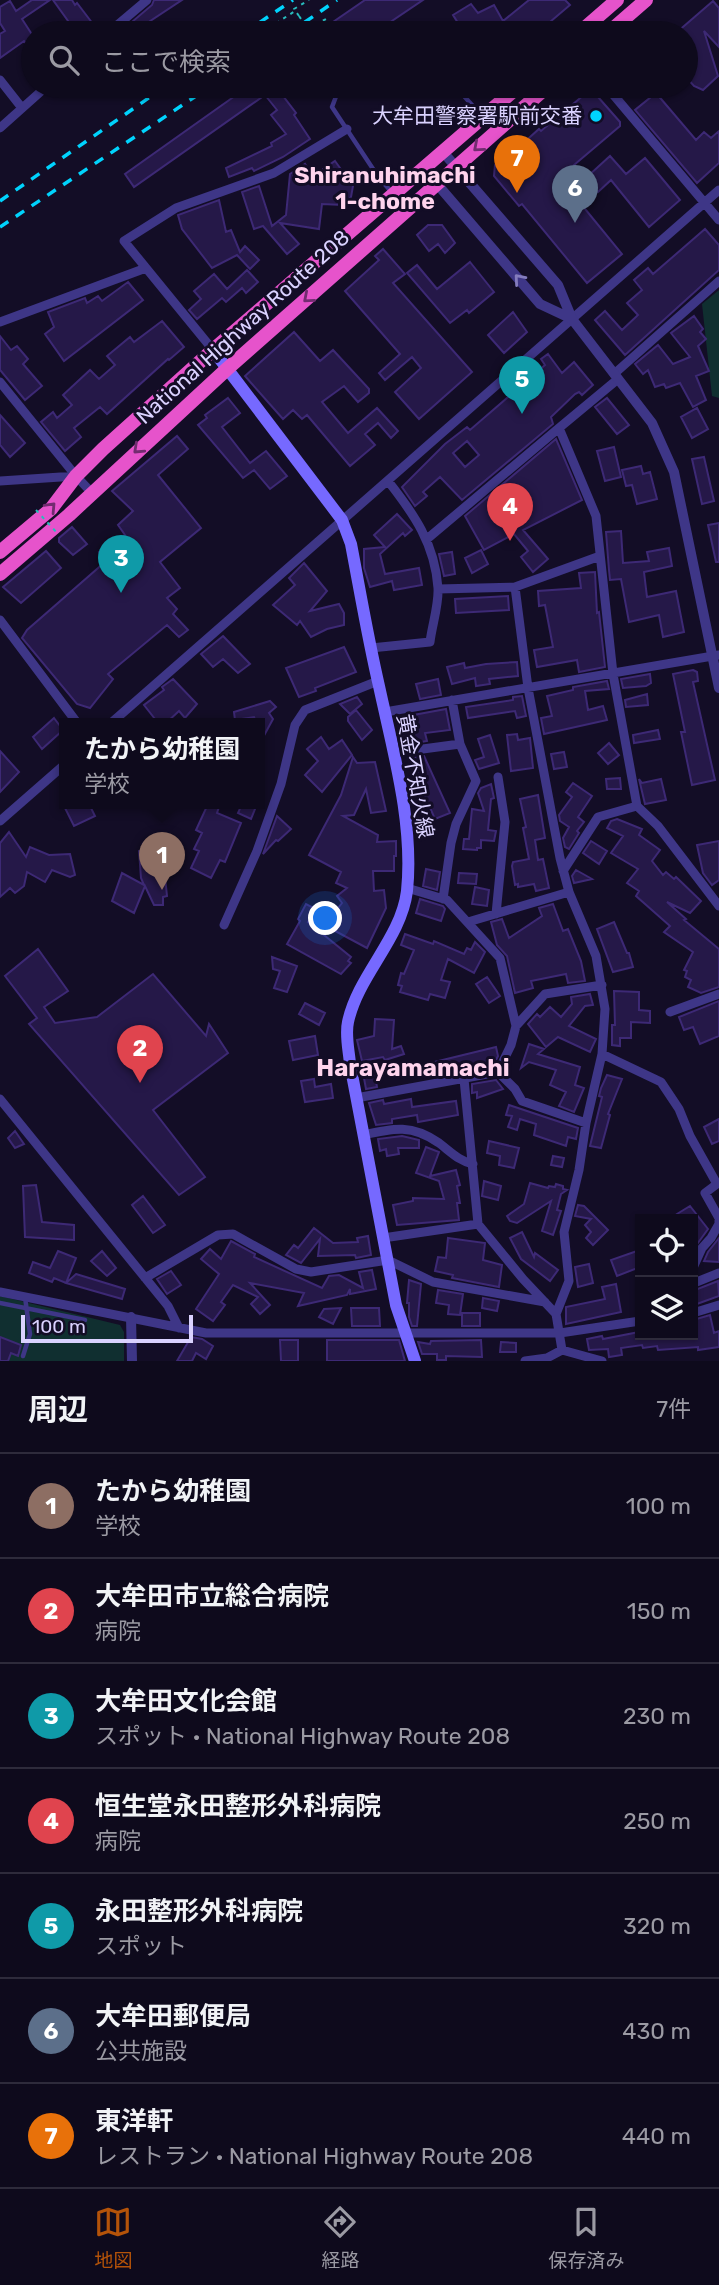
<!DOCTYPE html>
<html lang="ja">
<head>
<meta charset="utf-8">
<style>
  :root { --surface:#0e0a1c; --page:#1c1829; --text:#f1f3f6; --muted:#9b9aa3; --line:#2e2b3b; --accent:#b45309 }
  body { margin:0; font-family:Rubik,"Noto Sans JP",sans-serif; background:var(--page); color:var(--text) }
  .controls { position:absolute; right:21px; bottom:21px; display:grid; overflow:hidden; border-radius:0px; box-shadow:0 2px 5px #0004 }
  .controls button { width:63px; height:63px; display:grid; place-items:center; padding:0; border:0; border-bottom:2px solid var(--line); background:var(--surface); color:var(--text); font:35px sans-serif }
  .scale { position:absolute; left:21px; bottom:18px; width:172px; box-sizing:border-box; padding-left:7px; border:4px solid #dad2ff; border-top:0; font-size:19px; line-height:24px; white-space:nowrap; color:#dad2ff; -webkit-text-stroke:5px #130d26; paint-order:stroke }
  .you { position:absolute; left:326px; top:919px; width:24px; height:24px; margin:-18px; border:5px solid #fff; border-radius:50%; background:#1a73e8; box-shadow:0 0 0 10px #1a73e833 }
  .badge { display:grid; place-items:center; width:46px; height:46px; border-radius:50%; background:var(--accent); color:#fff; font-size:23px; font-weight:700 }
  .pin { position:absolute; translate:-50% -58px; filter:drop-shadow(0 2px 4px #0008) }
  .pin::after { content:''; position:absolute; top:37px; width:24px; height:21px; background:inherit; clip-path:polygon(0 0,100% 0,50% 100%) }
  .popup { position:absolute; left:59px; top:718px; width:206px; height:91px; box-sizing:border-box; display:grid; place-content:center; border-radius:0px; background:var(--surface); filter:drop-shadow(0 2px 5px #0005); font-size:23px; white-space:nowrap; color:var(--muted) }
  .popup b { font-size:26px; color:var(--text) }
  .popup::after { content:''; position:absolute; left:50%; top:100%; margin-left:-14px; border:14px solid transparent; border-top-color:var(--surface) }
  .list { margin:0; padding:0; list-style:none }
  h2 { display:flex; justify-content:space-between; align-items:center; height:91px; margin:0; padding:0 28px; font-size:30px }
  h2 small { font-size:23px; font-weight:400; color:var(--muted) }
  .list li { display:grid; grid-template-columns:46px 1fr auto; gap:21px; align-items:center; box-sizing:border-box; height:105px; padding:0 28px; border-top:2px solid var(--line) }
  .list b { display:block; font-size:26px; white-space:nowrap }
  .list p { margin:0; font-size:23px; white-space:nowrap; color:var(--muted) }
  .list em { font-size:23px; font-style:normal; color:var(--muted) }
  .icon { flex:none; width:38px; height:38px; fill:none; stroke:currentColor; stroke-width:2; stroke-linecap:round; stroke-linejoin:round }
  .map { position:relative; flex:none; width:719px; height:1361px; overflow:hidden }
  .search { position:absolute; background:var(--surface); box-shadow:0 2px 5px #0004; left:21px; right:21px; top:21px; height:77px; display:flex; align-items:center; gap:18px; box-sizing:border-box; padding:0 24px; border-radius:38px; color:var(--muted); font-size:26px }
  .sheet { height:826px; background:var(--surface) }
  nav { display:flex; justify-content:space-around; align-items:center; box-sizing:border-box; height:98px; border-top:2px solid var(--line); background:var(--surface); font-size:19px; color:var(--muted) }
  nav a { display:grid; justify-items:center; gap:4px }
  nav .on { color:var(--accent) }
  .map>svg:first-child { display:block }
</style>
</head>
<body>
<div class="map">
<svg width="719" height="1361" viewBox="0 0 719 1361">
  <rect width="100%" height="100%" fill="#130d26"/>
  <!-- green -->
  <path fill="#102f30" d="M719 290V398L712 396 702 304Z
    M0 1296 120 1325 124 1332V1361H0Z"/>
  <!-- building -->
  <path fill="#251848" stroke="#3d2975" stroke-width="2" fill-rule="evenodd" d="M32 0H50L22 19 33 36V52L24 41 0 58V34L5 31 0 23V7L10 1 16 11Z
    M53 0H72L75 5 77 3 93 24 83 32 81 29 76 32Z
    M154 0H182L132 33H119L152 5Z
    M365 0H423L374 33H317Z
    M529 0H565L570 5 537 33H456L458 23 453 15 471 4 478 13 494 5 503 21Z
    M713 1 719 8V47L704 31 718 76 703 90 694 86 686 77V33H676Z
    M249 86H279L277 88 296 113 294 115 310 139 283 157 254 171 252 168 229 177 226 168 272 146 271 143 286 134 271 115 277 110 265 95 134 187 125 174Z
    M591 89 620 122V126L574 165 587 177 610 156 626 174 645 158 680 200 649 227 611 180 598 192 587 178 572 193 622 254 587 283 522 204 519 206 494 176 495 165 502 158 518 145 520 146 539 129 541 131Z
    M656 93 696 140 704 132 711 138 719 131V163L697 183 635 110Z
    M335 161 353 186 351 197 343 205 322 204 319 229 280 223 299 244 287 254 263 226 254 229 242 192 259 186 272 226 286 215 290 174 305 164 313 176Z
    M219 200 226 232 231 230 240 252 245 246 259 260 250 269 237 255 212 268 182 229 178 215Z
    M428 225H442L455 243 445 253 438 244 429 251 417 235Z
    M705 229 719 245V270L625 355 595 320 605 311 622 330 638 315 627 303 642 290 634 280 648 268 653 274Z
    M383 249 405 274 393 283 472 372 419 419 395 392 421 368 412 357 385 380 379 373 400 354 345 291 379 260 375 256Z
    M470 262 494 292 469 313 467 310 450 323 407 273 417 265 437 289Z
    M247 270 258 282 246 293 242 288 226 302 222 298 197 319 189 310 201 299 194 291 214 274 227 289Z
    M128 282 143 300 64 361 45 334 54 327 48 312 85 298 87 303 98 296 102 301Z
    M513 312 527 332 504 353 488 335Z
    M694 316 703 329 700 332 706 339 698 346 709 371 696 376 706 400 693 407 680 383 666 388 664 384 655 387 648 370 643 374 635 364 658 345 673 364 690 357 671 333Z
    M162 321 184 347 169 360 168 359 107 414 100 407 74 428 81 437 65 451 41 422 53 412 57 418 72 405 63 395 90 370 99 379 115 365 107 356 130 337 134 342Z
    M294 332 320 361 333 350 369 389V393L358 402 344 386 322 402 348 433 377 408 398 431 391 438 378 423 365 434 375 445 350 466 307 415 302 419 293 410 283 419 245 376Z
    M0 336 11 350 17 346 28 359 23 364 42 386 25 400 0 370Z
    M548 354 562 373 574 362 593 385 582 395 579 392 575 394 551 417 553 424 462 500 440 477 423 492 427 496 415 506 402 487 445 444 467 427 470 430 545 365 541 359ZM467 441 479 455 465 467 453 453Z
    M228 398 240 413 222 427 250 463 266 451 287 476 270 489 254 470 243 478 198 425 207 418 205 415Z
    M607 398 629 425 617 434 595 407Z
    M697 408 708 429 692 438 681 417Z
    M0 415 25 443 10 457 0 445Z
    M177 436 188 449 158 475 201 528 160 562 180 588 167 598 177 609 173 614 188 630 179 637 167 625 108 674 113 679 90 708 77 704 22 638 27 630 105 562 99 552 125 535 118 525 133 511 112 491Z
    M556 439 582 500 523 530 548 559 533 572 521 557 528 551 514 534 484 550 465 516Z
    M614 447 621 477 605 481 597 451Z
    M704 457 714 501 702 504 692 459Z
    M641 466 643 474 650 472 657 499 637 504 632 485 626 486 622 470Z
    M397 514 412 530 405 536 403 533 380 554 385 574 419 568 422 585 394 590 392 581 370 587 364 568V549L385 547 374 535Z
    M719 523V562H716L708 525Z
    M72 527 87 544 73 555 59 542V538Z
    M621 531 623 563 649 561 647 552 669 548 672 566 644 572 647 597 676 591 684 632 663 637 659 615 629 622 621 579 610 580 609 570 606 532Z
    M481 550 488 564 472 573 465 558Z
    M46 551 61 568 21 603 3 587Z
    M452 552 455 574 444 576 439 554Z
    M304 563 327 591 310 611 339 604 344 613V625L327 629 311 637 300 621 297 625 273 605 295 585 289 578Z
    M595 572 597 613 599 612 605 667 579 672 577 660 537 667 534 650 553 647 545 605 539 606 538 591 581 588 579 573Z
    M508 596 509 610 456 613 455 599Z
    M223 636 250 664 238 673 223 659 213 667 201 654Z
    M344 647 356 672 315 688 316 691 299 697 286 668Z
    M517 662 518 676 489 679 490 684 476 686 475 678 452 684 447 667 464 663 465 668 486 664Z
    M693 670 697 672 698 681 693 682 715 780 692 785 681 732H685L673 674Z
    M650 674 651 683 646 686 623 688 621 679Z
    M173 679 197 704 185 718 179 711 165 724H159L144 705 164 690 162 687Z
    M438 679 441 695 420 699 416 684Z
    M607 681 609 689 585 691 588 710 603 706 607 720 544 734 541 718 552 716 547 696 573 690V687Z
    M647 694 648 705 626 707 625 700Z
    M522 696 526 716 517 718 515 711 468 718 466 707 513 700V697Z
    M357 697 362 704 350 714 340 704Z
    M270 701 276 707 269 713 273 719 260 743V724H257L254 717 235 720 234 712Z
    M446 709 450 730 425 733 427 741 403 745 397 718Z
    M356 710 372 730 362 740 348 721V717Z
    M54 718 63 730 42 749 33 737Z
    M658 730 660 739 634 743 633 735Z
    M517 734 518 740 530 738 533 768 511 771 507 735Z
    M490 735 499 763 479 769 475 760 484 757 478 739Z
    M321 737 329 749 342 740 352 755 322 792 305 775 318 761 307 749Z
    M609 743 619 755 608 764 598 753Z
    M0 751 19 772 0 792Z
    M564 752 567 767 554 769 551 754Z
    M424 756 450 813 435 819 408 758Z
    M353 757 357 763 375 762 386 811 371 813 366 789 354 815 343 816 378 835 377 842 396 841V856H394V871H373L374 891 384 890 386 908 367 948 311 918 308 922 351 957 348 961 351 963 341 974 287 944 300 921 298 919 306 904 331 917 342 903 337 896 347 888 336 883 341 872 309 855 341 795Z
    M620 778 621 789H607L606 779Z
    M639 779 642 783 661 779 666 800 645 804Z
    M573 783 592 796 578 817 584 822 577 831 579 833 569 849 565 847 563 838 569 827 560 821 559 815 572 797 566 792Z
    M491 784 494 798 491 799 488 830 496 831 494 841 481 840V848H477V850L463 849 464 839H469L472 809 484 811 478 793 481 788Z
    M538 795 545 838 535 840 538 860 543 859 549 888 536 891 534 884 518 887V884L515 885 512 866 513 862 529 859 523 828 526 827 520 799Z
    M63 804H89L95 816 74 826Z
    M208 804H220L217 813 241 823 225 862 220 860 211 878 191 868 199 851 194 849 202 833 196 830Z
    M242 804H257L251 819 238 813Z
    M277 816 291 829 278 841 276 840 263 854Z
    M617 819 642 829 639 835 660 850 652 861 663 875 666 872 674 879 676 877 701 901 690 913 667 902 686 919 684 920 719 949V987L701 993 688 987 691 980 685 977 687 971 684 970 693 952 664 932 670 926 636 896 639 891 627 883 638 869 611 853 623 836 607 828 611 821Z
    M9 832 26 857 30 847 49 855 70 854 75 875 70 877 52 870 45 882 27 872 24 886 15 893 10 888 0 897V843Z
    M161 838 167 896 163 897V905H154L145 886 134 913 112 901 122 873 144 885 141 878 139 851 145 850 143 844Z
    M591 841 607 851 599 864 583 853Z
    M719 841V880L712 885 703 873 697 845Z
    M426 869 440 872 437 890 423 886Z
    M576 870 592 879 574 883 572 876Z
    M459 873 477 874 476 884 458 883Z
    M475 887 489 890 487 906 472 904Z
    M420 899 443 906 445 909 441 921 416 913Z
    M553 904 563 931 568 929 581 961 585 981 568 983 566 974 531 981 533 988 515 993 507 956 497 945 491 922 502 919 509 938 542 916 539 908Z
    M614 922 627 953H629L633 967 613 972 597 929Z
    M405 934 433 944 434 941 464 954 467 948 471 950 475 942 485 952 474 973 448 959 441 980 450 982 445 998 430 994 428 1000 400 992 402 986 398 985 401 973 404 974 414 950 401 945Z
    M38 949 68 991 44 1007 55 1023 97 1017 153 974 206 1036 209 1024 228 1053 153 1110 205 1177 179 1195 29 1024 37 1018 5 976Z
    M272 957 297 966 287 992 274 988 280 971 273 969Z
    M487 977 500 996 489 1003 476 984Z
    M614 991 639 992V1010L650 1011V1023L631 1022V1038H620V1046L612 1045V1025H615Z
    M590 994 593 1005 585 1006 569 1026 596 1039 590 1052 558 1037 546 1047 528 1024 537 1014 540 1017 550 1007 561 1017 572 1004 571 997Z
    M719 1001V1036L700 1044 693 1027 684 1030 679 1017Z
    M305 1003 325 1013 319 1025 299 1014Z
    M375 1019 394 1020 392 1049 401 1046 404 1054 385 1060 383 1057 362 1061 357 1040 374 1036Z
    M315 1036 318 1055 293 1060 289 1041Z
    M529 1044 544 1049 538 1054 580 1067 575 1085 584 1088 574 1112 559 1106 566 1092 550 1085 556 1070 529 1062 521 1068Z
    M496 1047 498 1056 496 1060 486 1062 488 1067 451 1073 450 1069 424 1075 422 1065Z
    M607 1075 622 1079 608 1114 610 1115 601 1148 590 1146 602 1097 599 1096 601 1088Z
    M375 1076 377 1087 366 1089 364 1078Z
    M314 1079 315 1087 331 1084 333 1098 305 1102 301 1081Z
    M496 1080 503 1089 477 1098V1092L472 1093V1084Z
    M411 1099 412 1107 456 1101 458 1115 418 1122 417 1115 392 1119V1123L376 1125 369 1103 383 1100 384 1104Z
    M509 1105 578 1128 576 1139 568 1137 566 1146 534 1135 536 1124 520 1119 517 1130 508 1127 512 1116 506 1115Z
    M719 1119V1141L712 1144 704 1127Z
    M15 1131 24 1144 15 1148 8 1138Z
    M402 1136 419 1140V1148H398L399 1154 387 1156 386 1149 380 1151 378 1139Z
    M489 1141 519 1148 514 1168 499 1165 500 1156 487 1153Z
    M426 1147 439 1152 430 1176 456 1170 460 1185 457 1186 460 1203H457L459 1220 397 1225 393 1205 413 1201V1198L444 1199 439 1181 416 1173Z
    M553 1156 564 1158 562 1167 551 1165Z
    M484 1181 501 1186 498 1200 482 1196Z
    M530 1183 548 1188 549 1186 555 1187 556 1184 563 1186V1189L567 1190 561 1194 557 1210 561 1211 553 1235 542 1231 551 1201 517 1223 510 1221 507 1216 524 1204Z
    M36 1185 42 1222 74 1225V1240L25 1237 23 1186Z
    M143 1196 165 1225 153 1233 132 1205Z
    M578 1205 584 1206 608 1230 593 1245 586 1238 591 1232 585 1225 591 1219 575 1216Z
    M690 1206 708 1229 695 1247 693 1244V1219H669Z
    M314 1228 333 1243 358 1242 357 1238 368 1236 371 1255 356 1258 355 1255 318 1256 320 1239 301 1263 286 1255 294 1245 298 1248Z
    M522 1232 534 1257 535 1253 558 1270 550 1281 521 1259 510 1238Z
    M448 1238 485 1243 483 1260 502 1265 499 1287 452 1278 453 1275 435 1271 438 1257 446 1258Z
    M719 1238V1262L704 1261 708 1252Z
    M231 1241 255 1254 254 1257 322 1288 329 1276 339 1275 363 1288 359 1272 372 1270 376 1289 350 1294V1289L347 1295 298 1306 304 1293 250 1283 270 1305 260 1314 251 1304 258 1297 233 1285 221 1302 225 1305 213 1321 196 1309 219 1274 201 1259 210 1249 221 1259Z
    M640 1250V1267L617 1276 611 1260Z
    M58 1251 76 1258 66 1283 54 1278 52 1282 29 1273 33 1262 50 1268Z
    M102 1251 116 1268 107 1276 91 1261Z
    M589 1264 593 1283 578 1287 575 1267Z
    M171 1271 181 1285 167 1294 157 1279Z
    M76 1274 125 1289 122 1299 66 1283Z
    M409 1280 421 1284 417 1326H412L409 1317V1303H407Z
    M718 1281 719 1296 694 1305 693 1295 695 1290Z
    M616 1284 621 1312 566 1324V1307L605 1299 602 1287Z
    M438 1290 463 1294 460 1315 448 1314 449 1305 436 1303Z
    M483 1298 499 1301 497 1311 482 1308Z
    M341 1308 333 1324 319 1317 324 1309Z
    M351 1308H379L380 1326H352Z
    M462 1313H480V1326H462Z
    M710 1315 714 1333 719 1331V1347L698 1350V1347L658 1350 657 1346 643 1348 642 1345 621 1348 622 1355 609 1357 608 1349 589 1350 587 1339 602 1336 603 1339 639 1332V1335H693V1320Z
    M0 1337 21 1345 18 1356 11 1353 8 1361H0Z
    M191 1337 202 1339 213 1346 206 1359 196 1353 192 1361H177Z
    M280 1340H298V1361H281Z
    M327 1340H399L405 1361H327Z
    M481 1340 482 1357 446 1356V1360H437V1354H422L418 1342 430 1344 431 1341Z
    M501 1342 516 1343V1352H500Z"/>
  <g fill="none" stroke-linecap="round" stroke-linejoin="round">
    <!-- path -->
    <path stroke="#28bcbd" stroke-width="2" stroke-dasharray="3.5 5" stroke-linecap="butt" d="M299 16 294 9 309 0
      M269 28 295 11
      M308 29 326 19"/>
    <!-- service -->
    <path stroke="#3e3687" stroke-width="4.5" d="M340 86 332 107 379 178 407 209
      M455 86 480 114
      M0 1303 85 1320
      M23 1356 30 1334 25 1297"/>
    <!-- minor -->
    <path stroke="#3e3687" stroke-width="9" d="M108 33 147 0
      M0 80 22 108
      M606 86 719 220
      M0 128 47 86
      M0 322 146 268
      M213 350 124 241 176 208 274 173 347 129
      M614 374 719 281
      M618 379 559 428 596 516 613 674 637 806 658 826 719 906
      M0 382 76 476 92 493
      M0 481 76 476
      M427 539 559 428
      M515 587 528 688 560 858 569 892 596 956 605 1009 602 1054 586 1123 579 1170 564 1232 569 1281 556 1314 562 1350 602 1361
      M438 589 515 587 600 556
      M0 620 78 724
      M371 648 430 642C432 625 439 605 438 588 435 544 414 514 388 481
      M385 712 719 655
      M110 724 719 190
      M393 753 460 744
      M0 821 64 765
      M563 871 598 817 637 806
      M443 899 451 843 456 824 476 781 460 744 452 700
      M496 914 505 822 498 777
      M468 922 569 892
      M224 925 257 851 281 784 295 725 305 710 378 681
      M670 1012 719 994
      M516 1026 545 994 602 985
      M602 1054 661 1082 679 1109 690 1136 717 1184 705 1193 719 1218V1224L711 1238 702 1248 693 1268
      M498 1072 515 1089 522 1101 586 1123
      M464 1079 478 1224 523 1279 556 1314
      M356 1098 498 1072 511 1045 516 1026 500 958 447 900 407 888
      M0 1099 168 1306 179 1328
      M363 1135C394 1128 412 1124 439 1143 451 1152 459 1161 473 1164
      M383 1238 478 1224
      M145 1278 218 1235 233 1234 296 1269 311 1272 388 1260 433 1282 545 1302
      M694 1283 719 1273
      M0 1292 206 1333H560L640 1321
      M693 1313 719 1305
      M525 1361 547 1358 562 1350"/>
    <!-- tertiary -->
    <path stroke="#3e3687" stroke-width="10" d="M443 152 558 285 572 319 652 423 674 472 719 688
      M425 167 437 184 540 304 572 319
      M131 1317 132 1361"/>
    <!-- secondary -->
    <path stroke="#7669ff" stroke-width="12" d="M213 350 342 520 351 544C360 591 368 639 379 686 393 751 414 824 407 891 401 939 358 975 348 1022 345 1035 349 1051 350 1064L396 1305 415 1361"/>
    <!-- trunk -->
    <path stroke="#e653cb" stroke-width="14" d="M579 33 617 0
      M608 33 646 0
      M0 552 51 509 76 476 103 449 213 350 519 86
      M0 574 69 515 227 369 548 86"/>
    <!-- rail -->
    <path stroke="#00d3fd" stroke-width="3.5" stroke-dasharray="10 9" stroke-linecap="butt" d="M244 33 293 0
      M289 33 337 0
      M0 201 166 86
      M0 227 211 86"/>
    <!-- path-bridge -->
    <path stroke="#28bcbd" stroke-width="2" stroke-dasharray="3.5 5" stroke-linecap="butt" d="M299 16 308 29
      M36 510 58 534"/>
  </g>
  <!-- one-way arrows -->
  <defs><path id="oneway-chevron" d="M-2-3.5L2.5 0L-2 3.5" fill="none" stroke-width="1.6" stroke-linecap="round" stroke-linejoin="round" transform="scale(1.75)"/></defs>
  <g stroke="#722c70">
    <use href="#oneway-chevron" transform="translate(478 147) rotate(139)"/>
    <use href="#oneway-chevron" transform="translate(308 298) rotate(139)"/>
    <use href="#oneway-chevron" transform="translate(138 449) rotate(137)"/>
    <use href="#oneway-chevron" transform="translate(51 507) rotate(-47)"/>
  </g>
  <use stroke="#847cbd" href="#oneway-chevron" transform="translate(519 279) rotate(-131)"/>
  <!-- markers -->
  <circle fill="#00d3fd" stroke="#130d26" stroke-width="2.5" cx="596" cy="116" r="7"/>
  <g text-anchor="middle" stroke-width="6" stroke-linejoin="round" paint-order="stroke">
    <!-- poi labels -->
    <g font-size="21" fill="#dad2ff" stroke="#130d26" text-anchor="end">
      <text x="582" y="123">大牟田警察署駅前交番</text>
    </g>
    <!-- street labels -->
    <g font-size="21" fill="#dad2ff" stroke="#130d26">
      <text transform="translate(243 327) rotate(-42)" y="7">National Highway Route 208</text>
      <text transform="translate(415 776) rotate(80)" y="7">黄金不知火線</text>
    </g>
    <!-- neighbourhood labels -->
    <g font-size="23" font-weight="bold" fill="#ffd4ed" stroke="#130d26">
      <text x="385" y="183">Shiranuhimachi<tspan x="385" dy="26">1-chome</tspan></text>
    </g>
    <!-- quarter labels -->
    <g font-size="24" font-weight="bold" fill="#ffd4ed" stroke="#130d26">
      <text x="413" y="1076">Harayamamachi</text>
    </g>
  </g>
</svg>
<div class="controls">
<button><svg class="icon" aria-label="locate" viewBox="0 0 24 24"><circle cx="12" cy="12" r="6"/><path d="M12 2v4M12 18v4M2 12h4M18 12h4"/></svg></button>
<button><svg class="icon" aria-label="layers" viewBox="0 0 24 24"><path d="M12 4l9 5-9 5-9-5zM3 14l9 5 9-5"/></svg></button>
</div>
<div class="scale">100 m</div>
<div class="you"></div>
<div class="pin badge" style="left:162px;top:890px;background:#8d6e63">1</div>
<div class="popup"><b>たから幼稚園</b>学校</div>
<div class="pin badge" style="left:140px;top:1083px;background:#e0444e">2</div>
<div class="pin badge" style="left:121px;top:593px;background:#0f9aa8">3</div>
<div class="pin badge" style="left:510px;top:541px;background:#e0444e">4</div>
<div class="pin badge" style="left:522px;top:414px;background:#0f9aa8">5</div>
<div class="pin badge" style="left:575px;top:223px;background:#5c6f8a">6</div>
<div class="pin badge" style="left:517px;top:193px;background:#e8710a">7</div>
<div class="search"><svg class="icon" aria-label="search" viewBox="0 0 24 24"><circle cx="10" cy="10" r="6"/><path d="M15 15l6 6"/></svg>ここで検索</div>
</div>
<section class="sheet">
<h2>周辺<small>7件</small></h2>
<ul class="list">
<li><span class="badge" style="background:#8d6e63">1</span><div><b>たから幼稚園</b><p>学校</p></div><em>100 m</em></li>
<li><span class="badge" style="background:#e0444e">2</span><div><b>大牟田市立総合病院</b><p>病院</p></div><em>150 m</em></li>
<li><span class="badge" style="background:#0f9aa8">3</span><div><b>大牟田文化会館</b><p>スポット · National Highway Route 208</p></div><em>230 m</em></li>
<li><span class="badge" style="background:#e0444e">4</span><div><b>恒生堂永田整形外科病院</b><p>病院</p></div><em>250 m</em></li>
<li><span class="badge" style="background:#0f9aa8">5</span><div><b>永田整形外科病院</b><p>スポット</p></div><em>320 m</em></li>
<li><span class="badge" style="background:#5c6f8a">6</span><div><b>大牟田郵便局</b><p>公共施設</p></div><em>430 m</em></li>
<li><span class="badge" style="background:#e8710a">7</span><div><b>東洋軒</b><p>レストラン · National Highway Route 208</p></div><em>440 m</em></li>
</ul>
</section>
<nav>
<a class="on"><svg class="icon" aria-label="map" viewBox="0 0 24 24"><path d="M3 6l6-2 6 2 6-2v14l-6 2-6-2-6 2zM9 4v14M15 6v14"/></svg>地図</a>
<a><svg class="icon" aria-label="directions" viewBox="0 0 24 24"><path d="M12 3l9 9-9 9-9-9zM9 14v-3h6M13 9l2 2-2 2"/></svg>経路</a>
<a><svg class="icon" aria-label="saved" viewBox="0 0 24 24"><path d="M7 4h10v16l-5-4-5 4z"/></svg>保存済み</a>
</nav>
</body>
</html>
